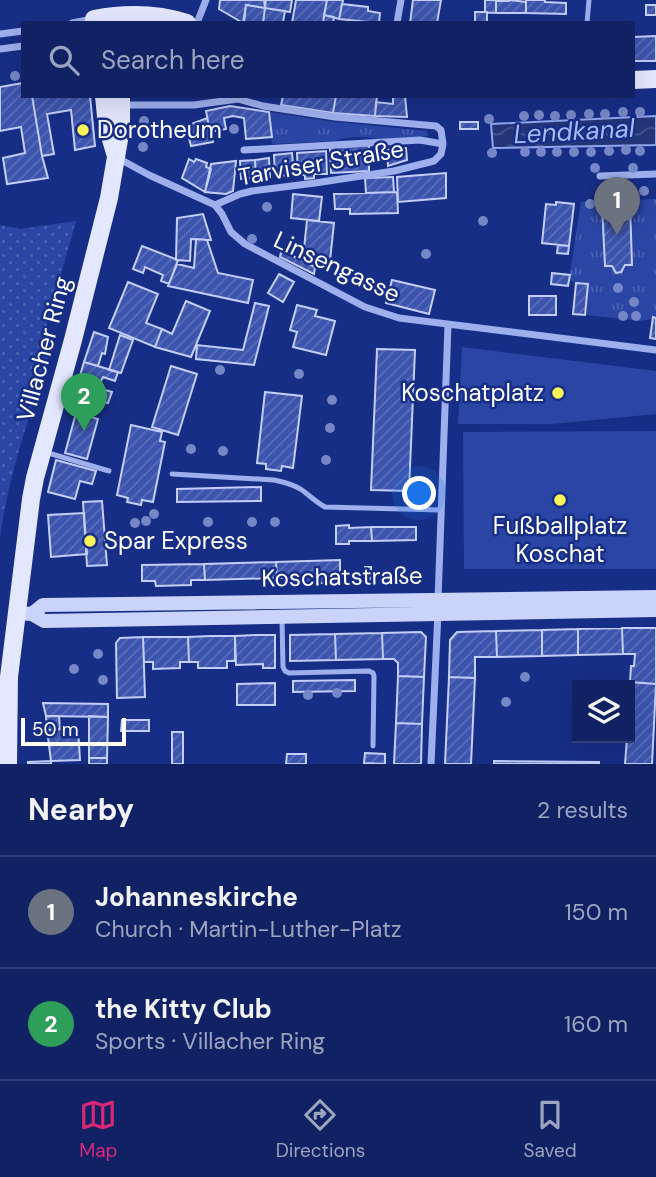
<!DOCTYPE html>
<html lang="en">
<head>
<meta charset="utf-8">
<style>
  :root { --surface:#112264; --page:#1a2a6a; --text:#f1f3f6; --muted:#9ca4bf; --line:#303f78; --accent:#db2777 }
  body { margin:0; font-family:"DM Sans",sans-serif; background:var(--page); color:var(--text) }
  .controls { position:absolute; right:21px; bottom:21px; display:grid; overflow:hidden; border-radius:0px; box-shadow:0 7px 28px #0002 }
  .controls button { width:63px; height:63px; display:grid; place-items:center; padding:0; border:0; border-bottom:2px solid var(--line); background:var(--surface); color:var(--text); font:35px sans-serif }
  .scale { position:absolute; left:21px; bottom:18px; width:105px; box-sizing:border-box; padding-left:7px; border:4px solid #fff; border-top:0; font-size:19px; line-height:24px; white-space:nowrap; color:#fff; -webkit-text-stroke:5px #172e86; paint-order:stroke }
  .you { position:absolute; left:420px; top:494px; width:24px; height:24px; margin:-18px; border:5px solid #fff; border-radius:50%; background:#1a73e8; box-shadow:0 0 0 10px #1a73e833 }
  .badge { display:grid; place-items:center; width:46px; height:46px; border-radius:50%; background:var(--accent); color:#fff; font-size:23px; font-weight:700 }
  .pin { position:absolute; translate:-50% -58px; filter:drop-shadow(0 2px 4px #0008) }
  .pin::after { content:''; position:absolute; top:37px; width:24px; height:21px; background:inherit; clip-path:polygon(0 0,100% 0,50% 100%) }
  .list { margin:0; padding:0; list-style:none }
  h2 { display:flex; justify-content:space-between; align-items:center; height:91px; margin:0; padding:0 28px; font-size:30px }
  h2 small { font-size:23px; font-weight:400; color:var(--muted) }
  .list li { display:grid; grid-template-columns:46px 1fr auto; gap:21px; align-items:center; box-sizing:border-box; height:112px; padding:0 28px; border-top:2px solid var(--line) }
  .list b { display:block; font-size:26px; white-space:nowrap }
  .list p { margin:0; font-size:23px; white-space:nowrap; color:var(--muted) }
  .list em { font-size:23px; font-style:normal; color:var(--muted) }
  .icon { flex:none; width:38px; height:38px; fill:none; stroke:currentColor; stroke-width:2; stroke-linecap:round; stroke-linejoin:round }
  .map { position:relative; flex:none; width:656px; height:764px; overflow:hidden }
  .search { position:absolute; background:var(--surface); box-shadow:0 7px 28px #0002; left:21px; right:21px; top:21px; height:77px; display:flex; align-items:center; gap:18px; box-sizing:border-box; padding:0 24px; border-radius:0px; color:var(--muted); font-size:26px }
  .sheet { height:315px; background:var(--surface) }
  nav { display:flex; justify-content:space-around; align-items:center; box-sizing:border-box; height:98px; border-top:2px solid var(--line); background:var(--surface); font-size:19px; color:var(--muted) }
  nav a { display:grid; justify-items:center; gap:4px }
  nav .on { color:var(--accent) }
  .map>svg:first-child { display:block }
</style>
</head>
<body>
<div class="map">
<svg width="656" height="764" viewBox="0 0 656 764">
  <defs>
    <pattern id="grass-tufts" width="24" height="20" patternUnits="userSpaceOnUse" patternTransform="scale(1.75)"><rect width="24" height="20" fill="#2a45a4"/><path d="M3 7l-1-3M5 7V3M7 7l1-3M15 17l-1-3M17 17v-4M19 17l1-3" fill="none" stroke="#4a61b2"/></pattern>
    <pattern id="park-dots" width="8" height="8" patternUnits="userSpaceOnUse" patternTransform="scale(1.75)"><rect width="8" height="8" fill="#2a45a4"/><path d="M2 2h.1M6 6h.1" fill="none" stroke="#4a61b2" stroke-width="1.8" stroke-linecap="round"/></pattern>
    <pattern id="water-waves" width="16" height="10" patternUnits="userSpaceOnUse" patternTransform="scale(1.75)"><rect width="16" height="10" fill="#243577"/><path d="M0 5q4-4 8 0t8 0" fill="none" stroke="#45538b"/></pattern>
    <pattern id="building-hatch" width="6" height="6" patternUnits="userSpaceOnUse" patternTransform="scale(1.75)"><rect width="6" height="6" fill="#3c54ad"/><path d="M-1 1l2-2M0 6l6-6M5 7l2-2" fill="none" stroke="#596eb9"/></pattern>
  </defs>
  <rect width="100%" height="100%" fill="#172e86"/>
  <!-- grass -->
  <path fill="url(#grass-tufts)" d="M269 112 328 121 427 131 428 136 377 139C365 136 346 136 335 141L272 144Z
    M656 199V318L641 321 585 315 588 285 576 283 569 280 581 202Z"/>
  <!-- park -->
  <path fill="url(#park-dots)" d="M76 221 44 335 53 342C33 406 9 471 0 537V225L20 229Z"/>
  <!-- pitch -->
  <path fill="#2a45a4" d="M462 347 656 371V414L552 424H458Z
    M656 431V569H464L463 432Z"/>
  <!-- water -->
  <path fill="url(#water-waves)" stroke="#8fa6f0" stroke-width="2" d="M656 116V145L493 148 491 124Z"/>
  <!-- building -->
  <path fill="url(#building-hatch)" stroke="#c2cffa" stroke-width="2" d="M220 0H264L265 8 246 5 243 23 219 9Z
    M266 0H292L290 12 265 8Z
    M296 0H327L323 23H292Z
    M327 0H343L339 19 324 15Z
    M413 0H441L437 23H410Z
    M485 0H496V13L485 12Z
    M510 0 526 2V13H496V1H509Z
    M526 0H545V2L566 3V14L526 13Z
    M342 4 368 7V11L380 13 379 23 339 19Z
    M246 5 265 8 263 23H244Z
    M646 5H656V15H646Z
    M265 8 285 11 283 22 287 23H263Z
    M475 12H487V23H475Z
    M324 15 334 17 333 23H323Z
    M656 36V61H633V37Z
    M23 83V96H32L42 156 48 178 7 184 3 158 25 153 21 127 0 131V87Z
    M32 96H90L95 146 75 150 71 110 47 114 54 154 42 156Z
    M283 96H336L333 113 281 105Z
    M336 96H377L375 116 333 113Z
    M393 96H405L407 117 375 116 376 102 393 104Z
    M230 106 269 112 272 137 246 139 244 118 233 116 224 118 226 129 210 132 206 111Z
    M207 118 213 142 191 146 186 126Z
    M460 122H478V129H460Z
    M369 145V171L331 173 330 148Z
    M406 148 407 160 388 166 387 150Z
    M326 151 327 174H314V178L305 179V175H298L297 153Z
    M292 153 294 175 275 176 274 155Z
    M269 158 270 177 256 178 255 160Z
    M189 159 194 162 196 159 207 163 206 167 211 169 205 192 182 178Z
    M255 160 256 178 241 179 240 161Z
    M236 161 233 191 226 194 205 192 211 164Z
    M446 173V198L398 202 397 177Z
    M393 177 394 192 366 193 365 178Z
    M397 192 398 213 350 214V209H335L334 194Z
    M293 194 322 197 319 221 291 218Z
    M556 202 574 204 569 246 542 243 546 204 556 205Z
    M630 204 632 265H625L621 272 616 273 612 266H605L602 205Z
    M203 214 211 240 191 239 190 261 176 260 177 218Z
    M307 220 334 223 330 261 303 258Z
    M196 239 207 240 218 273 253 280 248 303 168 286 177 264 194 268Z
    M558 245 569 246 568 254 557 253Z
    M142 246 178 260 169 284 161 281 163 275 145 267 143 273 133 269Z
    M289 249 293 256 315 267 314 274 280 257 281 252Z
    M552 273 570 275 568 286 551 284Z
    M279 274 294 282 283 302 268 293Z
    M392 280 435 290 429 314 386 303Z
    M128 282 158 294 146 323 162 329 155 347 109 328Z
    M576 283 588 284 585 315 573 314Z
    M529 296H556V315H529Z
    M186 301 210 311 191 357 155 347 162 329 172 334Z
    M255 303 269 306 254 365 196 359 197 345 243 350Z
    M297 305 317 310 315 316 335 321 326 355 293 347 297 332 290 330Z
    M653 317 656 318V339L650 338Z
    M94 332 108 337 105 354 102 353 98 366 84 362Z
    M120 335 133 340 121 373 109 370Z
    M377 349 415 350 409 491 371 490Z
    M84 362 118 372 115 381 103 377 101 381 97 380 95 387 112 392 108 403 74 396Z
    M171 366 197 374 178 435 152 427Z
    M265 392 302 396 293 468 282 466 281 471 266 469V464L257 463Z
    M76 413 98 419 87 459 65 453Z
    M131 425 162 432 160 441 165 442 153 502 142 500 141 505 127 502 128 498 117 495Z
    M56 460 96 471 92 484 80 481 75 499 48 492Z
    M261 487V501L177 502V489Z
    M102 501 107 565 87 566 83 502Z
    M84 513 87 554 51 557 48 515Z
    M349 525V528L371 527 372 541H349V544H336V526Z
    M371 527H416V540L372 541Z
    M340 560V577H327V583L291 584V578H277L276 562Z
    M276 562 277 578 205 580 204 564Z
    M204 564 205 580H191V585L156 586 155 581H142V565Z
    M365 567H371V579H365Z
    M622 628H656V684L630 682 631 666H634L635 654H623Z
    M622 628 623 654 578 655V629Z
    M578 629V655L542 656V630Z
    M542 630V656L497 657 496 631Z
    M496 631 497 657H475V678L449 677 450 640 457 632Z
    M421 632 426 637 424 677 398 676V663L394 659H383L382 633Z
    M382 633 383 659 336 660 335 634Z
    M335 634 336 660 290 661V635Z
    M255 635H275V668H263V664L236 665 235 636Z
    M211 636H235V661H227V668H198V662H189L188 637Z
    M143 637H188L189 662H180V668L153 669V662H144Z
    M143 637 145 697 117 698 116 643 120 638Z
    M398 676 424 677 422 724 396 723Z
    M449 677 475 678 471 764H445Z
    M355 680V691L293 692V681Z
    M630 682 656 684 652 764H625L627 738H630Z
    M275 683V705H237V684Z
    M43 703 108 704V717L46 716Z
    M46 716H59L60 729 47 730Z
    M89 716 108 717 107 758H89Z
    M122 720H149V731H121Z
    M396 723 422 724 421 764H394Z
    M78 728 80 760 51 761 47 730Z
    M172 732H183V764H172Z
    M365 753 385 754V764L364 763Z
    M287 754H306V764H286Z
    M89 758H107V764H89Z
    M51 761V764H28V762Z
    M494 761 599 762V764H494Z"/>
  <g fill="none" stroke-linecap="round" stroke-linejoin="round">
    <!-- lane -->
    <path stroke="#9dafed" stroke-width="5" d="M587 23 589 0
      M45 452 109 471
      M172 474 274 480C283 482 293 484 302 490 310 496 316 502 325 507L441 510
      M282 619 283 667 285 671 289 673 369 671 373 673 374 676 373 746"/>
    <!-- street -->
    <path stroke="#9dafed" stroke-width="7" d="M72 23 93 19
      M197 23 206 0
      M397 23 401 0
      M0 34 23 31
      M0 49 23 46
      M122 105H194L238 99 263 106 335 117 436 126 441 130 443 144 441 154 434 161 394 171 315 183 252 191 240 194 215 205
      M244 150 420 140 443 144
      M116 157 149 175 215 205 222 214 231 232 245 244 365 307 399 318 656 350
      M600 176 656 174
      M438 600 448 325
      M431 764 438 612"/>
    <!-- secondary -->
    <path stroke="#cad3f9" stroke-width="14" d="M17 613 32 614 44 621 656 610
      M32 614 43 605 656 597"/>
    <!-- primary -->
    <path stroke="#e3e7ff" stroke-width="18" d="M94 19C125 13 156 13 187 23
      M633 80 656 79
      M104 96 107 126 115 153
      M8 764 9 677 31 499 35 478 73 340 109 198 121 128V96"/>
  </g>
  <!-- trees -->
  <g fill="#7587c6">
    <circle cx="15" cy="76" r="5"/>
    <circle cx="623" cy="112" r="5"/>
    <circle cx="640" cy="112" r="5"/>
    <circle cx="589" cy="114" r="5"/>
    <circle cx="605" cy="114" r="5"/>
    <circle cx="539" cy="115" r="5"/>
    <circle cx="571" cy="115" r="5"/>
    <circle cx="524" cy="116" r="5"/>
    <circle cx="555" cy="116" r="5"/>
    <circle cx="489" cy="119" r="5"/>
    <circle cx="144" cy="121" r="5"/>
    <circle cx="234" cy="129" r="5"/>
    <circle cx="143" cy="147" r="5"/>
    <circle cx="626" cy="150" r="5"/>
    <circle cx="609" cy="151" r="5"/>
    <circle cx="640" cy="151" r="5"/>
    <circle cx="525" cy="152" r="5"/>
    <circle cx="541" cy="152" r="5"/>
    <circle cx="557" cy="152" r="5"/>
    <circle cx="574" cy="152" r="5"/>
    <circle cx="591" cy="152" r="5"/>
    <circle cx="492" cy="153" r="5"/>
    <circle cx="595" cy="168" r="5"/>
    <circle cx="633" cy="168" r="5"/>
    <circle cx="644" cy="191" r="5"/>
    <circle cx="590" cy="204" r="5"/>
    <circle cx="267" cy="207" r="5"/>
    <circle cx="483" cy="221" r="5"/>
    <circle cx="252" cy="239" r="5"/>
    <circle cx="426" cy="254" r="5"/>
    <circle cx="618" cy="288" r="5"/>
    <circle cx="634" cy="302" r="5"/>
    <circle cx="623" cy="316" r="5"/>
    <circle cx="636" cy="316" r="5"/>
    <circle cx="220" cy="370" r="5"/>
    <circle cx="299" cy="374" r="5"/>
    <circle cx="332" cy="400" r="5"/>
    <circle cx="330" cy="428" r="5"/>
    <circle cx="191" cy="449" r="5"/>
    <circle cx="223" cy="451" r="5"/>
    <circle cx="326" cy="460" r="5"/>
    <circle cx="154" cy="514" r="5"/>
    <circle cx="146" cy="521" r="5"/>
    <circle cx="208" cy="522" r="5"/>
    <circle cx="252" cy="522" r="5"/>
    <circle cx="275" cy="522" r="5"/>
    <circle cx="135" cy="523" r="5"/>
    <circle cx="98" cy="654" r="5"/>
    <circle cx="74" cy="669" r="5"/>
    <circle cx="525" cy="677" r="5"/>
    <circle cx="103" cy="680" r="5"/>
    <circle cx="337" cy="693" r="5"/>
    <circle cx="308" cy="695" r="5"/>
    <circle cx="506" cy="702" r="5"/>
  </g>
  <!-- markers -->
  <g fill="#fff559" stroke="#172e86" stroke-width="2.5">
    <circle cx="83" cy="130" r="7"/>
    <circle cx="558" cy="393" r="7"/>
    <circle cx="560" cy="500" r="7"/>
    <circle cx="90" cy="541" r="7"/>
  </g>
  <g text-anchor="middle" stroke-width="5" stroke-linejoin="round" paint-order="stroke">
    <!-- poi labels -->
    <g font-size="24" fill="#fff" stroke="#172e86" text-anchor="start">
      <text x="97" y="138">Dorotheum</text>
      <text x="544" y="401" text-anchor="end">Koschatplatz</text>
      <text x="560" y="534" text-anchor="middle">Fußballplatz<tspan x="560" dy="28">Koschat</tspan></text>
      <text x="104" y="549">Spar Express</text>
    </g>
    <!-- street labels -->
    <g font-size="24" fill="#fff" stroke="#172e86">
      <text transform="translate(321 163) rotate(-10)" y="8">Tarviser Straße</text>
      <text transform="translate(337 267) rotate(25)" y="8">Linsengasse</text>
      <text transform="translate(44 349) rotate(-75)" y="8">Villacher Ring</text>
      <text transform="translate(342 577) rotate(-1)" y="8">Koschatstraße</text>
    </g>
    <!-- water labels -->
    <g font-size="26" font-style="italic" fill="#a8baf5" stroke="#172e86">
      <text transform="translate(574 131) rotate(-3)" y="9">Lendkanal</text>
    </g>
  </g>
</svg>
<div class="controls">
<button><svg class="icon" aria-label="layers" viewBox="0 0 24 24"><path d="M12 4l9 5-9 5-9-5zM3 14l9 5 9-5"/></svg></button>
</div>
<div class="scale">50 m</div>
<div class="you"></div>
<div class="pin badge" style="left:617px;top:235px;background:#6b7280">1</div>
<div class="pin badge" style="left:84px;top:431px;background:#2e9e5b">2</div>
<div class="search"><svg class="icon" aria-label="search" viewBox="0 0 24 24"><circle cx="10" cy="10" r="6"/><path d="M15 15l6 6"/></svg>Search here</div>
</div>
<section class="sheet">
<h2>Nearby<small>2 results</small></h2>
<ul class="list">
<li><span class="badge" style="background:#6b7280">1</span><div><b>Johanneskirche</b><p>Church · Martin-Luther-Platz</p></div><em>150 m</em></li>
<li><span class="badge" style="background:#2e9e5b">2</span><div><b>the Kitty Club</b><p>Sports · Villacher Ring</p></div><em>160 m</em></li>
</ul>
</section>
<nav>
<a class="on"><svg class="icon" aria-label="map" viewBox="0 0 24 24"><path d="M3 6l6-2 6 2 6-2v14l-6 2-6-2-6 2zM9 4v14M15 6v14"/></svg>Map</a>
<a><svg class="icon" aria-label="directions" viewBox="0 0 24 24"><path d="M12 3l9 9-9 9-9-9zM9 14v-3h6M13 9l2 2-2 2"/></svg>Directions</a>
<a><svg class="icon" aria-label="saved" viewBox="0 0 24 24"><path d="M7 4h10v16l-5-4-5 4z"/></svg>Saved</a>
</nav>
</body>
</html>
